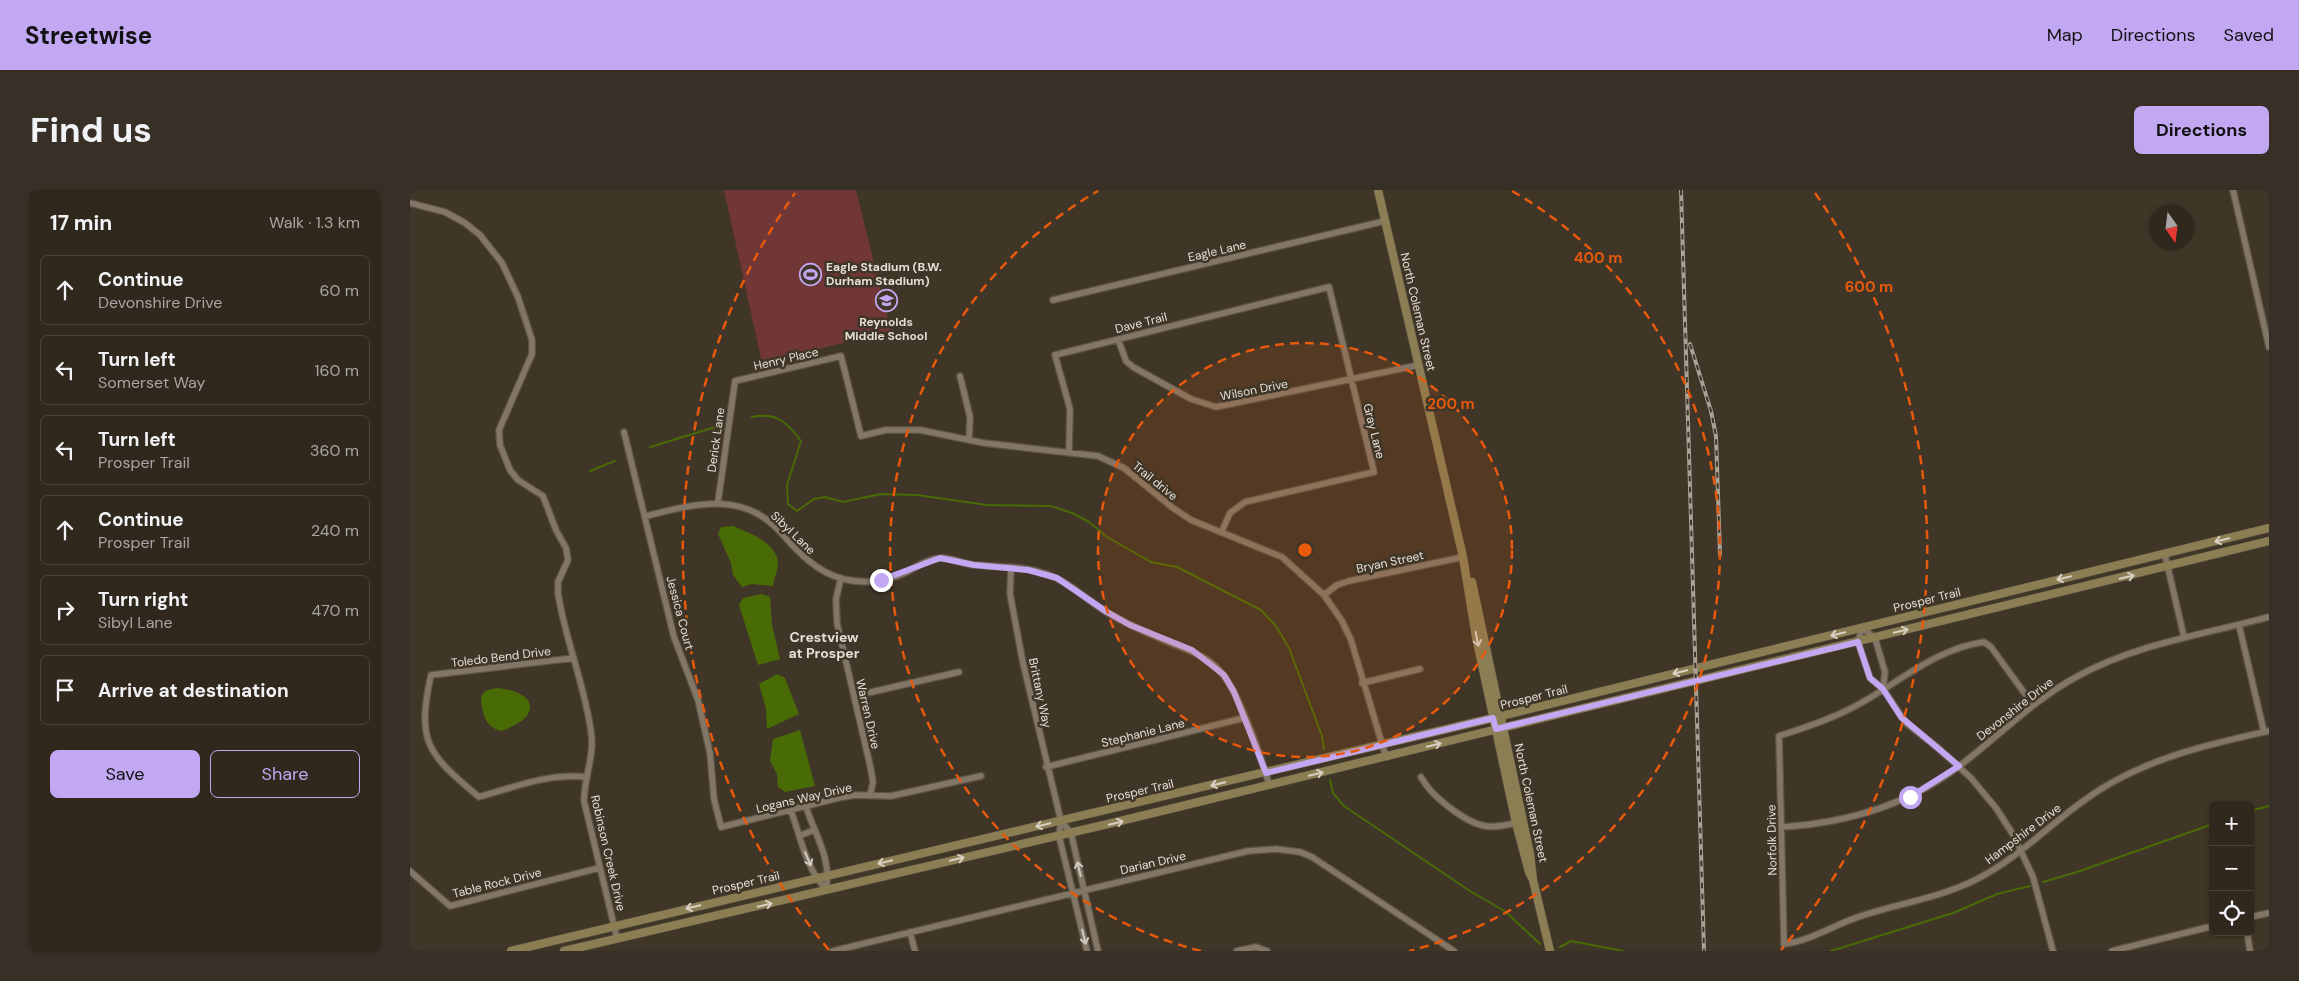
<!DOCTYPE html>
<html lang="en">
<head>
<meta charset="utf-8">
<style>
  :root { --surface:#30281d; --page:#383026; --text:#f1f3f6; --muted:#a8a6a4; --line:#4b443b; --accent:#c2a7f2 }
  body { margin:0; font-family:"DM Sans",sans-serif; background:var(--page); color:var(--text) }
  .controls { position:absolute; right:15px; bottom:15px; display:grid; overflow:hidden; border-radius:8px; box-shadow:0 1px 4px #0004 }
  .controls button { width:45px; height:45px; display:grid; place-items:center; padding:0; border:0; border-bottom:1px solid var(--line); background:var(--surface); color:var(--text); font:25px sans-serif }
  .compass { position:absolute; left:1739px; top:15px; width:45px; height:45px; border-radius:50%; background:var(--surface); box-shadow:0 1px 4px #0004; rotate:166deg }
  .stop { position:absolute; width:15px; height:15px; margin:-11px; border:4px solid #c2a7f2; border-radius:50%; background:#fff }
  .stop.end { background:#c2a7f2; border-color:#fff; box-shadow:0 1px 5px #0008 }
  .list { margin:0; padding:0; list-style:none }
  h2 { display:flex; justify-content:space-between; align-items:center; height:65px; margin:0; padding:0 20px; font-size:21px }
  h2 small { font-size:16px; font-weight:400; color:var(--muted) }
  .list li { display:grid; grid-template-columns:32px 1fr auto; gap:15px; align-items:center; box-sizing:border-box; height:70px; margin:0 10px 10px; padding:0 10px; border:1px solid var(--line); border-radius:8px }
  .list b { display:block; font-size:19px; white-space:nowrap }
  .list p { margin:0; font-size:16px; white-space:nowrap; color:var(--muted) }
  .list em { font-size:16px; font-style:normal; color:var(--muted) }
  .actions { display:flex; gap:10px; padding:15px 20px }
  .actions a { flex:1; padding:11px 0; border:1px solid var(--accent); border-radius:8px; text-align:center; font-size:18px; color:var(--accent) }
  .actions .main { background:var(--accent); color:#111 }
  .icon { flex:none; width:28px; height:28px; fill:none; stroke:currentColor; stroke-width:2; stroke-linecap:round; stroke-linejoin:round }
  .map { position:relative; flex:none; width:1859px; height:761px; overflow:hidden; border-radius:8px }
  header { display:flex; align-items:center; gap:30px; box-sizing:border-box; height:70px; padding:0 25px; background:var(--accent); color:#111 }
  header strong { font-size:24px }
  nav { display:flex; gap:28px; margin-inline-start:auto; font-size:18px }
  .intro { display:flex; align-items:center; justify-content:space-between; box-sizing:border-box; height:120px; padding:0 30px }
  h1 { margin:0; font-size:35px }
  .button { padding:12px 22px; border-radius:8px; background:var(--accent); color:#111; font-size:18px; font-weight:700 }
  main { display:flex; gap:30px; padding:0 30px }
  aside { flex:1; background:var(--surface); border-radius:8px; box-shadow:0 1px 4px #0004 }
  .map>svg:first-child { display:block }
</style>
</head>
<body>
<header>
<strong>Streetwise</strong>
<nav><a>Map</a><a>Directions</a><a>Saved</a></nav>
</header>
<div class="intro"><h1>Find us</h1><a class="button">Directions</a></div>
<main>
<aside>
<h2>17 min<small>Walk · 1.3 km</small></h2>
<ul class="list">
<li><svg class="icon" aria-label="ahead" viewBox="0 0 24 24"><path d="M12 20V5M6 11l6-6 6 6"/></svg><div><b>Continue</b><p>Devonshire Drive</p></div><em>60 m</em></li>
<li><svg class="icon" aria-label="left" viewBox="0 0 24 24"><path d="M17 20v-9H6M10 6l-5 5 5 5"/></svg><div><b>Turn left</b><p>Somerset Way</p></div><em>160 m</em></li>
<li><svg class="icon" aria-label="left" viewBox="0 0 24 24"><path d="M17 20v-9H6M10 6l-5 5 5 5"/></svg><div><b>Turn left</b><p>Prosper Trail</p></div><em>360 m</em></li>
<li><svg class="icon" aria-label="ahead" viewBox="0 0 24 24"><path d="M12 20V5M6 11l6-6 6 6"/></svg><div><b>Continue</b><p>Prosper Trail</p></div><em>240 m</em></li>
<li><svg class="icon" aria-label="right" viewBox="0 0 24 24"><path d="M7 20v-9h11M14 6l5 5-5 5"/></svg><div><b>Turn right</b><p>Sibyl Lane</p></div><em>470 m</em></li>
<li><svg class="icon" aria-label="arrive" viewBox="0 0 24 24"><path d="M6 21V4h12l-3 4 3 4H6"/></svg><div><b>Arrive at destination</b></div></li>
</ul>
<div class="actions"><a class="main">Save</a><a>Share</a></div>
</aside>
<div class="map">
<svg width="1859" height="761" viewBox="0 0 1859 761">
  <rect width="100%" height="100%" fill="#403627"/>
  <!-- green -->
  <path fill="#713636" d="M314 0H446L481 141 352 173Z"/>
  <!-- water -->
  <path fill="#486b06" d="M323 336C337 342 367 352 368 373 368 381 364 388 363 396L342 394 332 397 323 385 321 373 308 344 311 337Z
    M352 404 360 407 362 435 370 469 348 475 329 415 333 408Z
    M367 484 375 488 389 524 357 539 356 519 349 494Z
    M86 498C129 501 132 528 91 541 74 537 72 521 71 507L75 501Z
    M390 540 405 596 375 602 368 597 367 584 360 571 363 549Z"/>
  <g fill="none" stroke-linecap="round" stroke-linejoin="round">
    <!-- stream -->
    <path stroke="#486b06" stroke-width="2" d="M342 227C366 222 377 232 391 251L377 295 378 314 387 321 404 309 415 307 433 312 471 304 507 305 577 315 641 316 662 323 679 332 697 347 741 372 767 377 851 420 866 436 879 458 912 546 914 559
      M240 257 312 235
      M180 281 205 271
      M920 590 923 603 934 616 1060 701 1096 722 1130 754
      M1840 621 1859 616
      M1633 692 1667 682 1803 634
      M1150 757 1161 751 1213 761
      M1421 761 1543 723 1587 704 1620 696"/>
    <defs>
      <path id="street" d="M1823 0 1859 157
        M0 13 35 22 55 33 70 45 92 73 108 107 122 150V164L89 240 90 255 100 280 108 290 133 306 146 340 156 358 158 370 148 392V403C155 450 175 495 181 542 185 565 174 588 174 611L207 748
        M643 110 975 31
        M708 149 716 171 723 177 781 209 806 217 1009 175
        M550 186 560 227 559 250
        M214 242 264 447 288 510 300 563 304 609 311 637 428 608 445 605 481 606 571 586
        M659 262 660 219 645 165 919 97 964 282 835 312 820 323 812 341
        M308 312 325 191 431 166 451 246 476 240H510L574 253 688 266 714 278 763 318 781 330 872 367 914 405 932 431 941 450 976 567
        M236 326C286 314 334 299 373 345 390 364 407 382 433 389 454 394 477 392 497 382 508 376 518 368 532 368 543 368 554 374 565 375 588 377 612 376 633 383 658 390 676 410 698 423 717 434 737 443 756 451 777 460 800 466 814 486 830 507 852 568 859 595
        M1755 365 1774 447
        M601 377 600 404 613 473 651 631 649 646 677 761
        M431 388 426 409 427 433 460 575 463 592 460 605
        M914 405 927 395 939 391 1053 367
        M1829 435 1854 542
        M164 468 21 485C6 553 18 564 69 607 104 597 139 583 176 587
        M952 493 1010 479
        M1473 499 1475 482 1465 448 1452 438 1448 452 1460 488 1473 499 1496 533 1527 557 1561 588 1586 618 1604 646 1623 687 1643 761
        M444 506 549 482
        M1623 515 1581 457 1574 452C1530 458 1495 487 1458 509 1430 526 1400 536 1369 546L1374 754C1401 751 1425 734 1451 726 1490 713 1530 708 1567 689 1608 668 1639 635 1676 609 1730 570 1795 555 1859 541
        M636 577 834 528
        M1011 587C1020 605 1054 632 1075 636 1086 638 1096 635 1106 633
        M396 617C405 645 422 669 416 699
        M381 621C391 648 396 679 416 699
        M651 631 661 643 688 761
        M1372 637C1436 633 1496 616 1548 577 1588 547 1623 510 1668 486 1727 454 1795 444 1859 427
        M389 646 404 640
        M0 681 40 716 189 678
        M1840 727 1859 723
        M500 742 505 761
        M1837 742 1840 761
        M423 761 838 661 866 659 890 662 902 667 1044 761
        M827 761 846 757 857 761
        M1702 761 1803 736"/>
      <path id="secondary" d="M968 0 1053 367 1066 447 1106 633 1119 682 1123 690 1140 761
        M1062 392 1120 664 1123 689
        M101 761 1083 528 1859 338
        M154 761 698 634 1859 351"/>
    </defs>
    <!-- street casing -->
    <use href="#street" stroke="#5c5347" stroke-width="8"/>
    <!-- secondary casing -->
    <use href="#secondary" stroke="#5c5347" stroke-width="9"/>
    <!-- street -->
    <use href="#street" stroke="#827666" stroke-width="5.5"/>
    <!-- secondary -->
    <use href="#secondary" stroke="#8a7e52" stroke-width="8"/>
    <defs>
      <path id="rail" d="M1271 0 1294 761
        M1280 154 1301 221 1306 246 1310 364"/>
    </defs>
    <!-- rail casing -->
    <use href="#rail" stroke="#aaa197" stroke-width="4"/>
    <!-- rail -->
    <use href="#rail" stroke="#403627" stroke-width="2" stroke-dasharray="5.5" stroke-linecap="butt"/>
  </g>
  <!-- one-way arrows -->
  <defs><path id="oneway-shaft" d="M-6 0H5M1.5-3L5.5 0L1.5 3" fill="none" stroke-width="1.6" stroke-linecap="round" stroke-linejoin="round" transform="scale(1.25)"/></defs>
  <g stroke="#d7d0c2">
    <use href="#oneway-shaft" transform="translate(1812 350) rotate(166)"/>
    <use href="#oneway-shaft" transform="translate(1717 387) rotate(-13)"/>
    <use href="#oneway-shaft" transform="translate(1654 388) rotate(167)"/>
    <use href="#oneway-shaft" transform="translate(1491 441) rotate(-14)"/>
    <use href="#oneway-shaft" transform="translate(1428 444) rotate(167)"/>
    <use href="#oneway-shaft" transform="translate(1067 449) rotate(79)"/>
    <use href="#oneway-shaft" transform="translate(1270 482) rotate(166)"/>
    <use href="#oneway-shaft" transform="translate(1024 555) rotate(-14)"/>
    <use href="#oneway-shaft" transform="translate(906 584) rotate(-14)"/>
    <use href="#oneway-shaft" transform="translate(808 594) rotate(167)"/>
    <use href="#oneway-shaft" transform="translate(706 633) rotate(-14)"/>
    <use href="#oneway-shaft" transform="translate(633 635) rotate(167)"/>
    <use href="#oneway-shaft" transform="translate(547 669) rotate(-13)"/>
    <use href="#oneway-shaft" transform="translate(475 672) rotate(167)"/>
    <use href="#oneway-shaft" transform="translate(355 715) rotate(-14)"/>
    <use href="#oneway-shaft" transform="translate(283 717) rotate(167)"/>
  </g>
  <g stroke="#d1c9c0">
    <use href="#oneway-shaft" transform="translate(398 669) rotate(67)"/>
    <use href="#oneway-shaft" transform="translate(669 679) rotate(-103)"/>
    <use href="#oneway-shaft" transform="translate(674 747) rotate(76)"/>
  </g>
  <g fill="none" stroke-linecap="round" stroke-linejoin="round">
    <!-- route -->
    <path stroke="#c2a7f2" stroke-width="6" d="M471 390 530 368 564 375 618 380 647 388 697 422 720 435 782 460 814 485 824 502 856 583 1083 528 1086 539 1448 452 1460 488 1473 499 1491 527 1549 576 1500 607"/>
  </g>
  <!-- distance rings -->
  <circle cx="895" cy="360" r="207" fill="#e8590c" fill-opacity=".12"/>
  <g fill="none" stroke="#e8590c" stroke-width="2.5" stroke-dasharray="9 6">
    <circle cx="895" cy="360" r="207"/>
    <path d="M791 761A414 414 0 0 1 688 1M1102 1A414 414 0 0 1 999 761"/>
    <path d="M419 760A622 622 0 0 1 385 3M1405 3A622 622 0 0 1 1371 760"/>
  </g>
  <!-- icons -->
  <defs>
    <symbol id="stadium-ring" viewBox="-11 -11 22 22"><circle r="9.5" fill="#403627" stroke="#c2a7f2" stroke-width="1.5"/><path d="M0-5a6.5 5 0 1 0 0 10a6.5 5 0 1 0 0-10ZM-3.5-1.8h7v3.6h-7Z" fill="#c2a7f2"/></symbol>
    <symbol id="school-ring" viewBox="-11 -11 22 22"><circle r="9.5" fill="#403627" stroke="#c2a7f2" stroke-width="1.5"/><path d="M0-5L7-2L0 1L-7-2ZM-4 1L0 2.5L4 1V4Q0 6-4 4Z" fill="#c2a7f2"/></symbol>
  </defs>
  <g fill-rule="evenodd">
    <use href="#stadium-ring" x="388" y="72" width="25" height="25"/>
    <use href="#school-ring" x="464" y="98" width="25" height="25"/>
  </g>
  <g text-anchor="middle" stroke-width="5" stroke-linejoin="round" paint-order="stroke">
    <!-- street labels -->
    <g font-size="12" fill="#e5ded6" stroke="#403627">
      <text transform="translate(807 61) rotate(-13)" y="4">Eagle Lane</text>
      <text transform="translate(1008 122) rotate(77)" y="4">North Coleman Street</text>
      <text transform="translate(731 133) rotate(-14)" y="4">Dave Trail</text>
      <text transform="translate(376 169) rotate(-13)" y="4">Henry Place</text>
      <text transform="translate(844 200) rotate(-11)" y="4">Wilson Drive</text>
      <text transform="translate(964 241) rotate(76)" y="4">Gray Lane</text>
      <text transform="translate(306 250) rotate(-82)" y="4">Derick Lane</text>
      <text transform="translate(745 291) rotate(39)" y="4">Trail drive</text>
      <text transform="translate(383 343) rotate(44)" y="4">Sibyl Lane</text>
      <text transform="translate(980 372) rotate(-12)" y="4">Bryan Street</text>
      <text transform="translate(1517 410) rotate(-14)" y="4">Prosper Trail</text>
      <text transform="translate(270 423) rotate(75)" y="4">Jessica Court</text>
      <text transform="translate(91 467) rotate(-7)" y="4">Toledo Bend Drive</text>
      <text transform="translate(630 503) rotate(78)" y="4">Brittany Way</text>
      <text transform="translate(1124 507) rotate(-14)" y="4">Prosper Trail</text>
      <text transform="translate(1605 519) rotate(-38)" y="4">Devonshire Drive</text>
      <text transform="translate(458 524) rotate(77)" y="4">Warren Drive</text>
      <text transform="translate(733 543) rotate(-14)" y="4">Stephanie Lane</text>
      <text transform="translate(730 601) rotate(-13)" y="4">Prosper Trail</text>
      <text transform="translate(394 608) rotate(-13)" y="4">Logans Way Drive</text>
      <text transform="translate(1121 613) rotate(78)" y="4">North Coleman Street</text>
      <text transform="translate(1613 644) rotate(-37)" y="4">Hampshire Drive</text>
      <text transform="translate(1362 650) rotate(-91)" y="4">Norfolk Drive</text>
      <text transform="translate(198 663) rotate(77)" y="4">Robinson Creek Drive</text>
      <text transform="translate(743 673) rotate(-13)" y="4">Darian Drive</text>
      <text transform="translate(87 693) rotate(-14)" y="4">Table Rock Drive</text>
      <text transform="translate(336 693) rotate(-13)" y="4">Prosper Trail</text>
    </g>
    <!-- poi labels -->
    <g font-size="12" font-weight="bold" fill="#e5ded6" stroke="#403627" text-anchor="start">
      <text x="416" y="81">Eagle Stadium (B.W.<tspan x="416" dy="14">Durham Stadium)</tspan></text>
      <text x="476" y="136" text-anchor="middle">Reynolds<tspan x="476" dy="14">Middle School</tspan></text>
    </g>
    <!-- neighbourhood labels -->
    <g font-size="14" font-weight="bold" fill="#e5ded6" stroke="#403627">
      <text x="414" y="452">Crestview<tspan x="414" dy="16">at Prosper</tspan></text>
    </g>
  </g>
  <circle cx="895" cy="360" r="8" fill="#e8590c" stroke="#403627" stroke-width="2.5"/>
  <g font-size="15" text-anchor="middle" font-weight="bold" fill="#e8590c" stroke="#403627" stroke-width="5" stroke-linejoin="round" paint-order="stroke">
    <text x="1188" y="73">400 m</text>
    <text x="1459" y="102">600 m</text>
    <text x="1041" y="219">200 m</text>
  </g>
</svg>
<div class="controls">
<button>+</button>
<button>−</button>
<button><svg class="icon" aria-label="locate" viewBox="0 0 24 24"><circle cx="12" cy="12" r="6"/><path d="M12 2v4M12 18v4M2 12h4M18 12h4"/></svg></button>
</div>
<svg class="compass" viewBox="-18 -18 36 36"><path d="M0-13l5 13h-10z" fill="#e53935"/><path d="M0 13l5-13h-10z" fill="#a8a6a4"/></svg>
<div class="stop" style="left:1500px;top:607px"></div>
<div class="stop end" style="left:471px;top:390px"></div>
</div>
</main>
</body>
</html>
